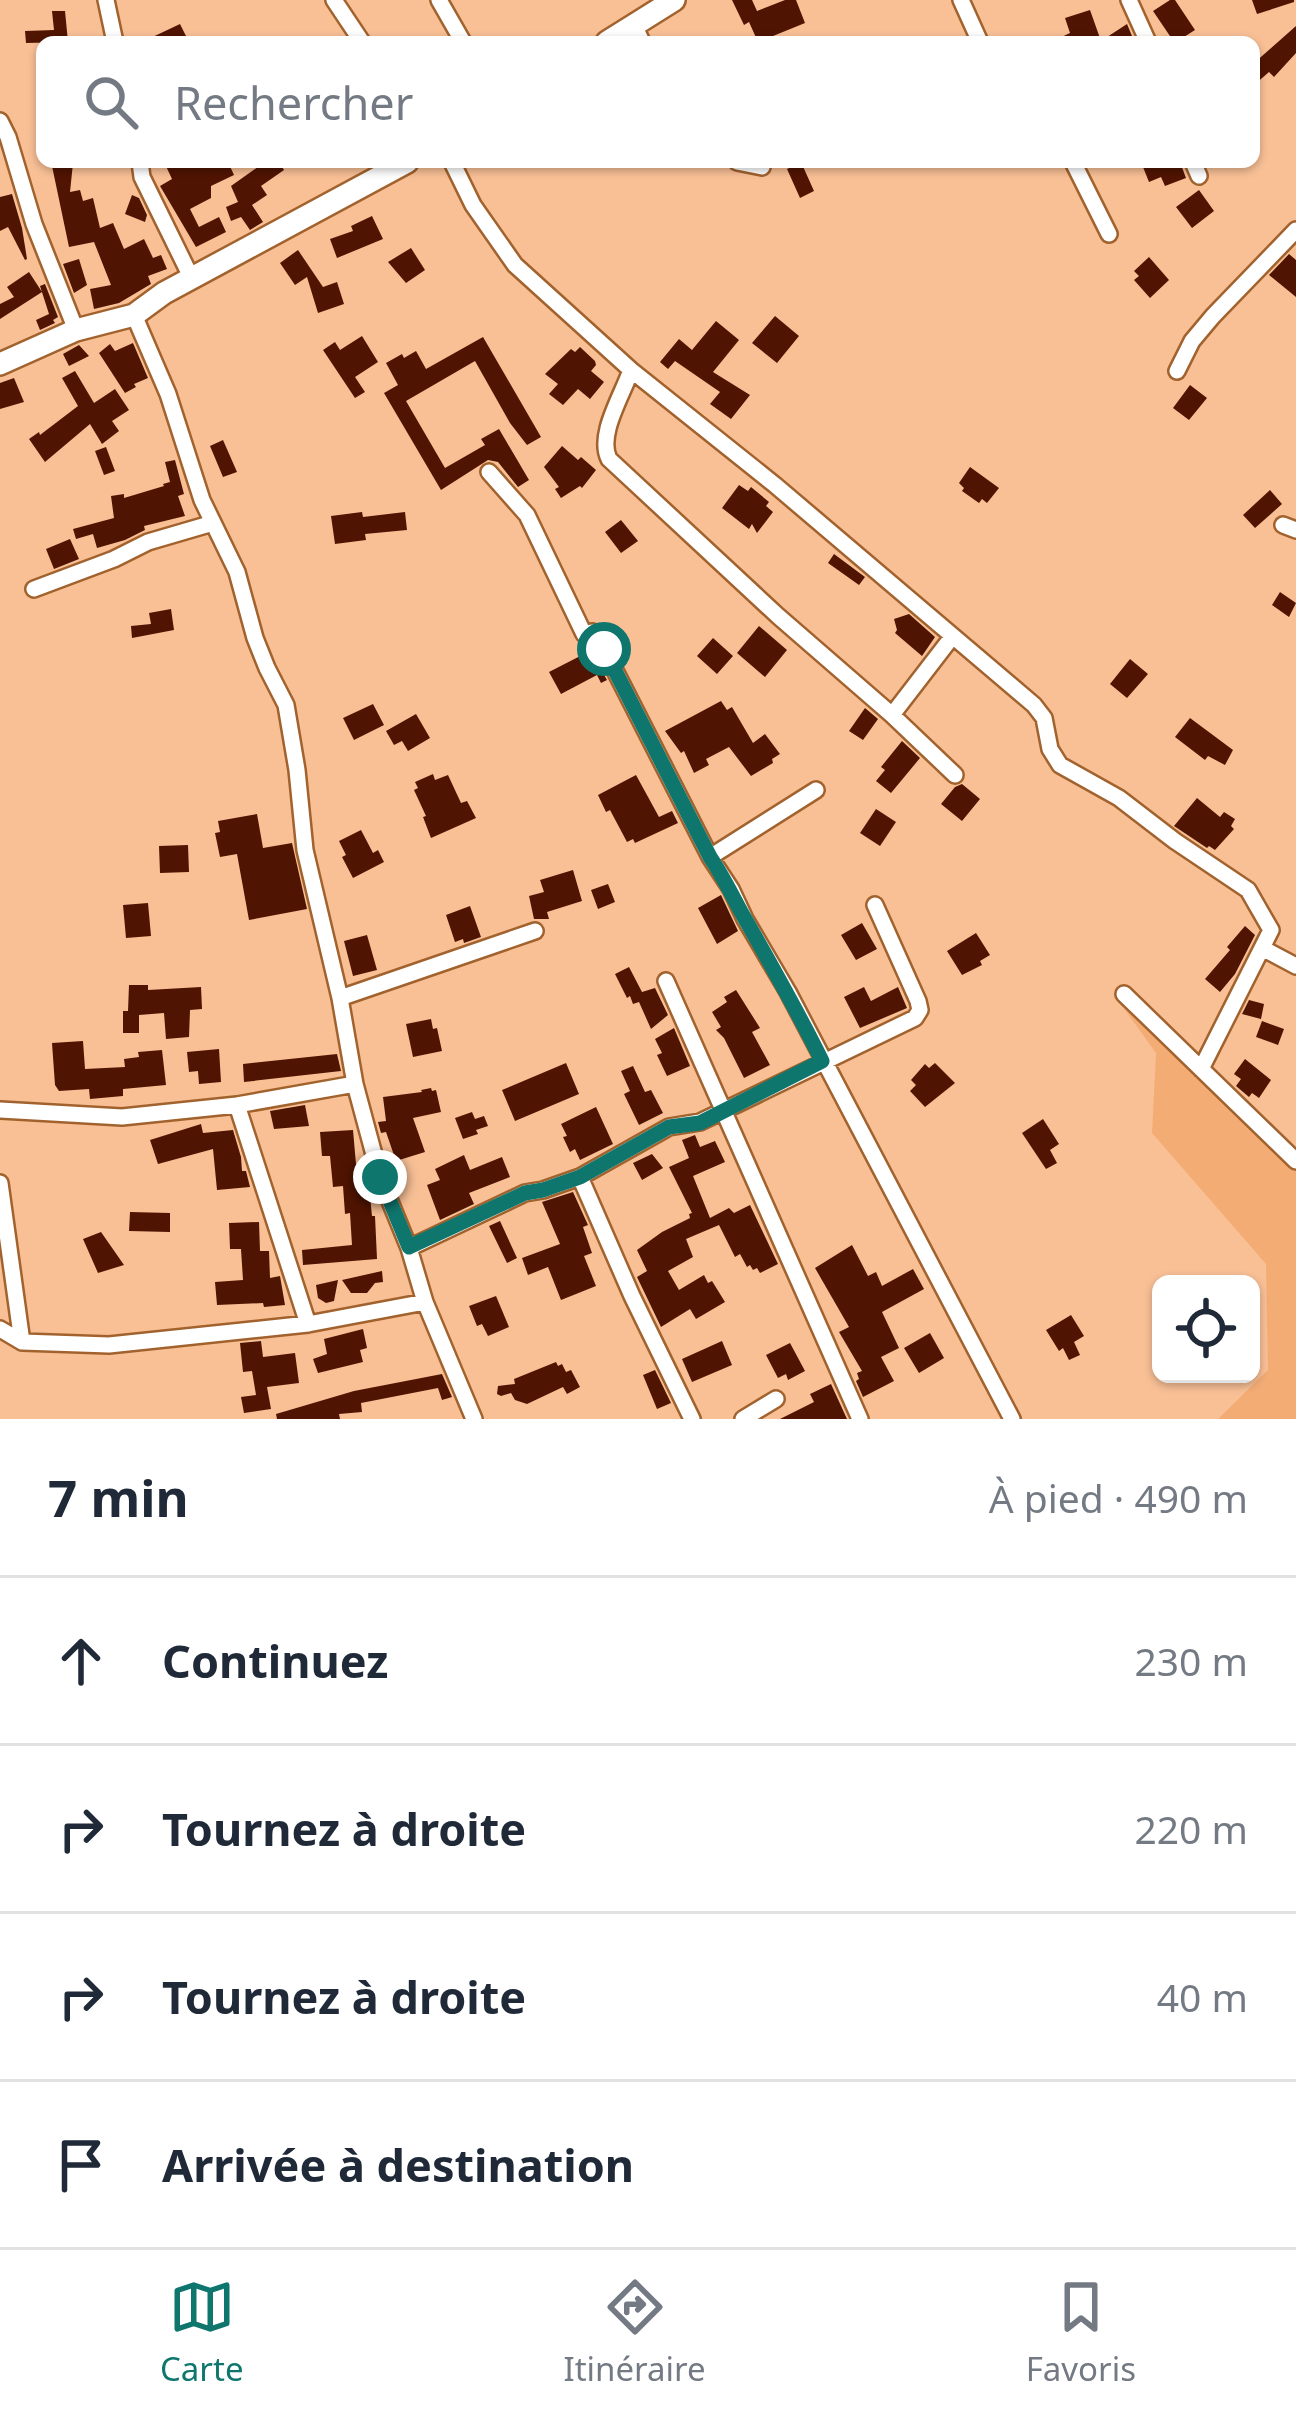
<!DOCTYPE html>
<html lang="fr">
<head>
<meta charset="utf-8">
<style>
  :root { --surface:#fff; --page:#f6f6f7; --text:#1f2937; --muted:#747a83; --line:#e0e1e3; --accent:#0f766e }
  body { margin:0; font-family:"Noto Sans",sans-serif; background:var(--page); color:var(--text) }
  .controls { position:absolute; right:36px; bottom:36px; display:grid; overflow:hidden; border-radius:18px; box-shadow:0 3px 9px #0004 }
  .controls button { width:108px; height:108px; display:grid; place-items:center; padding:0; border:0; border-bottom:3px solid var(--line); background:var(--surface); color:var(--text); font:60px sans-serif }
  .stop { position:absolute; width:36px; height:36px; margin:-27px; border:9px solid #0f766e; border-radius:50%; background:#fff }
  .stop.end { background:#0f766e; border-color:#fff; box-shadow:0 3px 12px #0008 }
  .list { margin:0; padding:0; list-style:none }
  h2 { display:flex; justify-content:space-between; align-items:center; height:156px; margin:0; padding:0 48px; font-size:51px }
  h2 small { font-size:39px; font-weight:400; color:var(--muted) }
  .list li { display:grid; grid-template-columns:78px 1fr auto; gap:36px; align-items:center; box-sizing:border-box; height:168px; padding:0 48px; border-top:3px solid var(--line) }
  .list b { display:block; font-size:45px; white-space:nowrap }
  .list em { font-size:39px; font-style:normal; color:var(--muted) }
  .icon { flex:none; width:66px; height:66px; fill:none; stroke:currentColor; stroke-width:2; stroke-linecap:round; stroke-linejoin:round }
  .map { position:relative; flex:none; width:1296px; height:1419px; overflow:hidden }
  .search { position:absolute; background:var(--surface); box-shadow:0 3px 9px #0004; left:36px; right:36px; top:36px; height:132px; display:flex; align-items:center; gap:30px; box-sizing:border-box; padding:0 42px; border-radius:18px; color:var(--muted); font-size:45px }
  .sheet { height:828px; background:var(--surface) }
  nav { display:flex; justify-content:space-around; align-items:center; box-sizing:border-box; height:168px; border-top:3px solid var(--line); background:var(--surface); font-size:33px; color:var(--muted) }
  nav a { display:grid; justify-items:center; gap:6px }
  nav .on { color:var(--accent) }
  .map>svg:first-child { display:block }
</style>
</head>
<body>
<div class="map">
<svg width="1296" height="1419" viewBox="0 0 1296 1419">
  <rect width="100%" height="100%" fill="#f9c096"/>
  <!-- green -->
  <path fill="#f4ac75" d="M1128 998 1296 1161V1419H1218L1268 1370 1266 1264 1152 1133 1156 1053 1120 1003Z"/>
  <!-- building -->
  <path fill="#501402" d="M732 0H752L757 11 785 0H796L805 23 758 42 749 22 744 25Z
    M1170 0H1175L1195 30 1176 42H1174L1153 11Z
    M1252 0H1294V2L1257 14Z
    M1090 10 1101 41 1127 24 1132 36 1123 42H1051L1070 33 1065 18Z
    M52 11H65L68 42 26 43 25 31 54 30Z
    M180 24 186 36 174 42H142Z
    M1296 26V53L1274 77 1269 72 1254 85V63Z
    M164 162H228L234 175 211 186V198L190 209 199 227 219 217 226 232 196 247 160 186 172 179Z
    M265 162H279L284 170 261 186 267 195 252 205 263 222 250 230 241 217 231 221 226 207 238 202 231 186Z
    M801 162 814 191 800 198 787 169Z
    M1141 162H1180L1186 178 1165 186 1161 177 1149 182Z
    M73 163 70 192 80 190 83 201 93 198 100 228 113 223 124 249 144 239 153 258 161 255 167 269 148 276 151 284 119 303 94 309 90 289 111 285 94 242 69 247 52 166Z
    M1199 190 1214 211 1192 228 1176 207Z
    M12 194 22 228 27 259 25 260 8 227 0 231V197Z
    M132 195 139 198 147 215 145 222 125 214Z
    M372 216 383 239 337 258 330 239 353 231 351 226Z
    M411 248 425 270 406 283 388 262Z
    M298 250 323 287 337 282 344 304 318 313 307 277 295 285 280 263Z
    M1289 254 1296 260V297L1269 275Z
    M1149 257 1169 280 1150 298 1134 280 1139 276 1134 271Z
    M79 259 87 285 74 293 63 264Z
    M29 272 42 292 0 319V304L14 297 7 287Z
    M45 284 58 317 53 320 55 323 40 330 36 320 49 314 40 286Z
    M775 316 799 336 777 363 752 343Z
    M716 321 739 340 713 372 750 395 731 419 710 404 720 392 675 361 668 369 660 362 679 339 692 350Z
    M362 336 378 362 355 377 365 392 355 398 323 350 335 342 340 350Z
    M483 337 541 437 527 445 510 423 475 361 406 401 445 468 485 445 481 439 499 429 529 480 518 487 498 462 488 460 441 490 384 393 398 385 386 363 402 354 404 358 416 351 426 369Z
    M133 343 148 378 134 384 136 387 125 393 99 353 110 344 115 351Z
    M79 345 89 356 69 366 63 354Z
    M580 347 595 361 596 365 591 371 604 382 590 399 578 389 563 405 549 394 558 384 545 374 571 349 575 352Z
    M75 371 94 403 115 389 129 410 112 421 119 431 102 444 90 424 45 462 29 439 39 432 40 435 78 406 62 378Z
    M14 378 24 402 0 409V383Z
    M1190 385 1207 398 1189 420 1173 408Z
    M223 440 237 472 223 477 210 446Z
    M562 446 578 460 581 457 596 470 582 488 580 486 561 498 555 489 559 487 544 467Z
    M106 447 115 471 104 475 95 451Z
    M175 460 184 494 178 496 185 516 144 526 145 530 125 540 97 548 93 534 76 539 73 529 114 518 111 496 124 494V498L164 486 163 484 170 482 165 462Z
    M970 467 999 488 987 503 982 499 979 503 962 491 964 488 959 483Z
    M739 485 748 491 751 487 769 502 766 506 773 512 757 533 752 524 749 529 722 508Z
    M1270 490 1282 504 1255 528 1243 515Z
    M362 512 363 517 405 512 407 530 365 534 366 540 335 544 331 516Z
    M621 520 638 541 621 553 605 532Z
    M70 539 79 559 54 569 46 549Z
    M834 554 865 577 859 585 828 563Z
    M1280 592 1296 603 1289 617 1272 605Z
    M171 609 174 630 132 638 131 626 151 624 149 613Z
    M909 614 935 637 922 656 895 633 897 630 894 619Z
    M759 626 787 650 765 677 737 653Z
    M713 638 733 656 717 674 697 656Z
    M589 649 607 680 601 683 597 675 561 694 549 672 588 652Z
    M1130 659 1148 674 1127 698 1110 684Z
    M721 701 727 710 732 707 753 743 765 734 780 754 772 759 773 763 751 776 729 747 706 759 709 765 694 773 684 751 681 753 665 731Z
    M373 704 384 725 354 740 343 718Z
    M865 708 878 719 863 740 849 731Z
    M416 714 430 738 408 751 402 741 394 745 386 731Z
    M1190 718 1233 750 1225 765 1208 756 1205 760 1175 737Z
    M902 741 920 758 891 793 876 781 885 770 881 767Z
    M433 774 435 780 448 775 461 803 467 801 476 818 431 838 423 817 426 816 414 790 418 788 415 782Z
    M636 775 659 817 672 811 678 823 635 843 633 839 627 842 610 810 606 812 598 795Z
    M962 784 980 799 962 821 941 804 955 787Z
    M1197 798 1220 817 1224 812 1235 819 1231 826 1234 829 1215 850 1209 846 1207 848 1174 826Z
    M876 809 896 822 880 846 860 833Z
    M257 814 263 848 292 843 307 909 249 920 237 854 220 857 215 833 220 832 218 821Z
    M361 830 373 853 378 850 384 862 353 878 342 857 346 855 339 841Z
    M188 845 189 872 160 873 159 846Z
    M573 870 582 901 547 912 549 919H534L529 896 544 892 540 880Z
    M608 884 615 902 598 909 591 890Z
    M721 895 738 931 717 944 698 908Z
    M148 903 151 936 126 938 123 905Z
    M470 906 481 937 464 943 463 939 455 942 446 915Z
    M862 923 877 949 856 960 841 935Z
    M1245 926 1255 935 1235 974 1220 992 1205 979 1230 950 1227 947Z
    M976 933 990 955 980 961 982 965 962 975 947 951Z
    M367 935 377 970 353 976 344 941Z
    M629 967 642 992 655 988 668 1015 651 1029 639 1002 633 1004 630 996 627 998 615 974Z
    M129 985H148V990L201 987 202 1009 190 1010 189 1037 166 1039 164 1013 139 1015V1033H123V1011H128Z
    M864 987 871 1001 898 987 907 1008 860 1028 844 997Z
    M736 990 760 1028 752 1032 770 1065 744 1078 724 1038 716 1030 721 1027 712 1012 727 1002 724 997Z
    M1249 1000 1264 1004 1261 1019 1242 1014Z
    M431 1019 433 1029 437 1028 442 1051 413 1057 406 1024Z
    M1262 1021 1284 1029 1278 1045 1256 1037Z
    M674 1028 690 1066 667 1076 657 1055 662 1053 655 1039Z
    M83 1041 85 1069 125 1067 124 1059 139 1057 138 1052 162 1050 166 1085 123 1089V1096L90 1099 89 1089 59 1091 55 1085 52 1043Z
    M219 1049 221 1082 199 1084 198 1071 189 1072 187 1052Z
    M337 1054 341 1071 244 1082 243 1064Z
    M1245 1059 1271 1080 1259 1098 1252 1093 1249 1097 1236 1086 1241 1079 1234 1074Z
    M566 1063 579 1094 515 1121 502 1090Z
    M935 1063 955 1083 925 1107 910 1091 916 1085 911 1080 925 1064 929 1068Z
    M633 1066 645 1092 651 1090 663 1113 639 1125 624 1094 630 1091 621 1071Z
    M431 1088 432 1091 436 1090 441 1112 413 1118 425 1152 396 1161 386 1132 381 1133 378 1122 386 1121 383 1097 422 1092 421 1090Z
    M305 1105 309 1126 274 1129 270 1111Z
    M596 1107 613 1144 580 1160 575 1149 570 1152 563 1137 567 1136 561 1124Z
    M472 1112 475 1119 484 1116 488 1126 476 1130 478 1134 463 1139 455 1118Z
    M1043 1119 1059 1144 1050 1150 1057 1163 1046 1169 1022 1133Z
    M201 1124 203 1133 233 1130 241 1157 242 1171H246L250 1187 217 1190 213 1149 158 1164 150 1140Z
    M353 1130 358 1187 369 1186 372 1216H375L377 1259 303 1265 302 1250 352 1245 350 1213 345 1214 343 1186 333 1187 330 1156H322L320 1132Z
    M695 1135 700 1147 715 1141 725 1162 693 1176 710 1218 729 1208 734 1213 750 1205 778 1264 760 1273 757 1268 753 1270 750 1265 747 1267 740 1254 735 1257 719 1225 686 1239 693 1257 668 1271 679 1290 704 1275 708 1283 712 1281 725 1302 696 1319 690 1309 661 1327 637 1277 647 1271 637 1250 662 1232 690 1218 689 1214 692 1213 669 1167 689 1158 682 1140Z
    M652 1154 663 1168 642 1180 633 1163Z
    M464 1155 470 1170 502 1157 510 1177 469 1193 474 1204 440 1220 427 1185 440 1180 435 1169Z
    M573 1192 588 1225 583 1227 592 1253 584 1256 596 1286 561 1300 548 1267 528 1275 522 1258 560 1244 542 1202Z
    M130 1212 170 1213V1232L129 1231Z
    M500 1221 517 1258 507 1263 489 1226Z
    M259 1222 260 1251H269L270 1278 280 1276 285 1305 264 1307 263 1303 217 1305 215 1282 243 1280 241 1249H230L229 1223Z
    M101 1232 124 1265 98 1273 83 1239Z
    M852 1245 868 1276 876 1272 882 1286 913 1269 924 1289 882 1312 899 1348 881 1357 894 1381 863 1397 856 1381 859 1379 857 1373 862 1371 839 1332 849 1327 815 1268Z
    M382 1271 383 1282 375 1283 367 1293H351L342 1280Z
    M338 1280 334 1301 326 1303 318 1298 316 1285Z
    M496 1296 509 1327 488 1336 482 1324 477 1326 469 1306Z
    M1071 1315 1084 1336 1074 1342 1080 1355 1069 1360 1063 1348 1059 1351 1046 1330Z
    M363 1329 367 1348 360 1350 363 1362 318 1373 313 1359 327 1354 324 1339Z
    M930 1333 944 1358 919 1373 904 1348Z
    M261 1341 263 1357 295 1353 299 1383 267 1387 271 1409 244 1413 241 1397 256 1395 252 1371 243 1372 240 1343Z
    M722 1341 732 1365 692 1382 682 1359Z
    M790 1343 805 1371 788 1380 786 1374 778 1378 766 1355Z
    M556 1362 558 1366 562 1364 566 1372 571 1370 580 1387 567 1394 563 1387 527 1404 515 1400 511 1393 501 1396 497 1394 498 1386 515 1384 514 1379Z
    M655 1370 671 1403 657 1409 643 1375Z
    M442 1374 452 1397 442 1400 438 1388 361 1403 362 1412 339 1414 340 1419H277L276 1414 354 1391Z
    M831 1384 847 1419H780L814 1402 810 1394Z"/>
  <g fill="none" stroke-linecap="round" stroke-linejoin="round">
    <defs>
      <path id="street" d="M106 0 115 42
        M334 0 362 42
        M439 0 463 42
        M961 0 980 42
        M1129 0 1148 42
        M634 25 642 42
        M0 121 8 137 34 224 76 330
        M140 162 142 177 192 279
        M452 162 473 205 515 265 631 370 775 485 1034 705 1044 718 1050 749 1060 765 1119 798 1175 841 1248 890 1271 930 1201 1069
        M737 162 762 167
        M1073 162 1109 234
        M1193 162 1199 176
        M134 315 168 394 202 500 237 572 255 638 267 668 286 705 297 770 305 850 340 998 355 1084 380 1177 409 1248 425 1302 474 1419
        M631 370C622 396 597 435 609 459L778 616 892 715 955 775
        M1177 371 1192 341 1213 316 1296 230
        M489 472 527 515 584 634 592 632 604 649 710 857 731 889 745 919 788 992 1012 1419
        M1283 525 1296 530
        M34 589 114 559 148 542 213 523
        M892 715 952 637
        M710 857 816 790
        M1262 948 1296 966
        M666 981 860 1419
        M1124 994 1296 1161
        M340 998 535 931
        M237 1105 308 1324
        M0 1110 122 1117 237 1105 355 1084
        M580 1177 669 1127 700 1122 915 1018 920 1010 918 1001 875 905
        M0 1183 22 1342
        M409 1248 525 1193 543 1190 580 1177 632 1296 692 1419
        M0 1329 22 1342 109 1345 308 1324 425 1302
        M743 1419 776 1399"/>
      <path id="secondary" d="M607 42 674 0
        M0 364 76 330 134 315 164 293 407 162"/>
    </defs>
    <!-- street casing -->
    <use href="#street" stroke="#a2622d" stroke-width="20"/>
    <!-- secondary casing -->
    <use href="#secondary" stroke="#a2622d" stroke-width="26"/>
    <!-- street -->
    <use href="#street" stroke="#fff" stroke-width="15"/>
    <!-- secondary -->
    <use href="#secondary" stroke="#fff" stroke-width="21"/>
  </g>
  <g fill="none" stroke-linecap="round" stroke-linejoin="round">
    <!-- route -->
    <path stroke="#0f766e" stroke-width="15" d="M380 1177 409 1247 525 1193 543 1190 580 1177 669 1127 700 1123 822 1061C799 1014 774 970 748 924 735 902 725 879 710 857L604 649"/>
  </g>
</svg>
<div class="controls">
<button><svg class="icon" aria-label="locate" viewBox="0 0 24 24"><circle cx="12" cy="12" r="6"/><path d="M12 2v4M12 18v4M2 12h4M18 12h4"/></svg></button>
</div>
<div class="stop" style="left:604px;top:649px"></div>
<div class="stop end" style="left:380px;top:1177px"></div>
<div class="search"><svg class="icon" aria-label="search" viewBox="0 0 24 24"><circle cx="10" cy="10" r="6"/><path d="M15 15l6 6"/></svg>Rechercher</div>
</div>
<section class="sheet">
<h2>7 min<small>À pied · 490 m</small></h2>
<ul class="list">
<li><svg class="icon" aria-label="ahead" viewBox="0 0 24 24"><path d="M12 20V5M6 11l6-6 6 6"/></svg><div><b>Continuez</b></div><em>230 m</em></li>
<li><svg class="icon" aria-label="right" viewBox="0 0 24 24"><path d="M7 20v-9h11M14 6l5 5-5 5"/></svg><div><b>Tournez à droite</b></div><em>220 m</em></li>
<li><svg class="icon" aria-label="right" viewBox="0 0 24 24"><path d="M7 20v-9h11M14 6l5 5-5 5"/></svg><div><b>Tournez à droite</b></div><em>40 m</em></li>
<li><svg class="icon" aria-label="arrive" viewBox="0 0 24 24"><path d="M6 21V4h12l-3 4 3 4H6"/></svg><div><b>Arrivée à destination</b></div></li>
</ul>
</section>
<nav>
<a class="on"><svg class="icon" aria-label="map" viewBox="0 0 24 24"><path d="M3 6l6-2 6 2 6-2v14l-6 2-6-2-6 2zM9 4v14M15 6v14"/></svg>Carte</a>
<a><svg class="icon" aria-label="directions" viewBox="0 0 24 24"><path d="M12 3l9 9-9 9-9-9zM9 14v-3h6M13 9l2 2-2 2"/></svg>Itinéraire</a>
<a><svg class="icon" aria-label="saved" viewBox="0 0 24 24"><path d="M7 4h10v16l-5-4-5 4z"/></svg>Favoris</a>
</nav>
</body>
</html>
